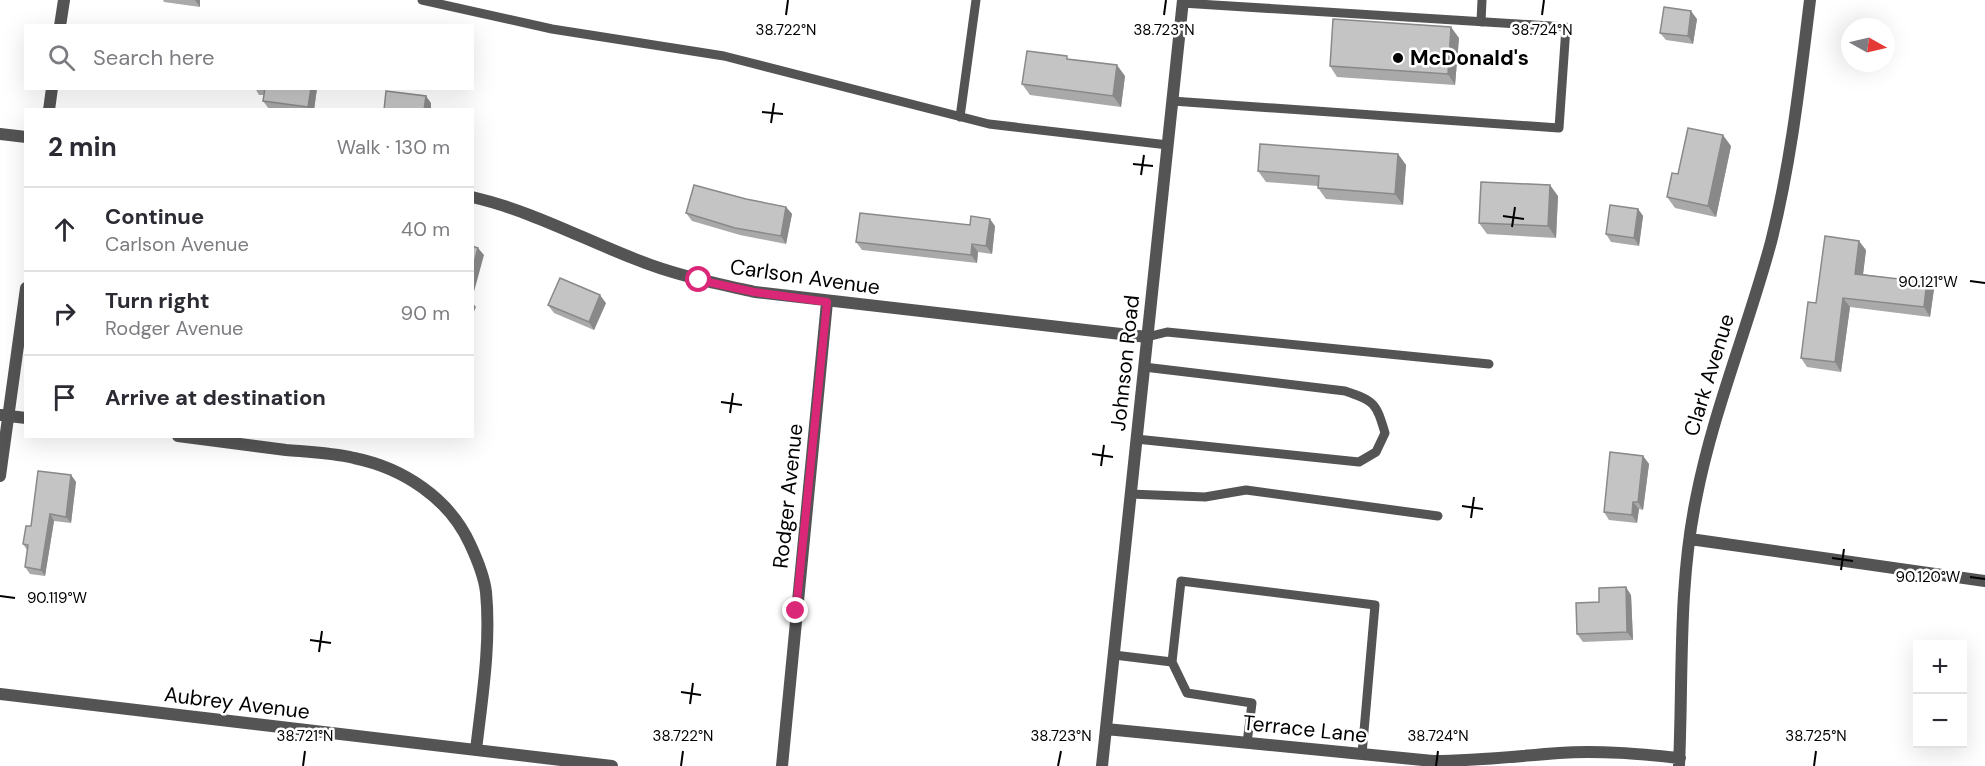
<!DOCTYPE html>
<html lang="en">
<head>
<meta charset="utf-8">
<style>
  :root { --surface:#fff; --page:#f7f7f7; --text:#2b2b33; --muted:#7c7c81; --line:#e1e1e2 }
  body { margin:0; font-family:"DM Sans",sans-serif; background:var(--page); color:var(--text) }
  .controls { position:absolute; right:18px; bottom:18px; display:grid; overflow:hidden; border-radius:0px; box-shadow:0 6px 24px #0002 }
  .controls button { width:54px; height:54px; display:grid; place-items:center; padding:0; border:0; border-bottom:2px solid var(--line); background:var(--surface); color:var(--text); font:30px sans-serif }
  .compass { position:absolute; left:1841px; top:18px; width:54px; height:54px; border-radius:50%; background:var(--surface); box-shadow:0 6px 24px #0002; rotate:98deg }
  .stop { position:absolute; width:18px; height:18px; margin:-14px; border:4px solid #db2777; border-radius:50%; background:#fff }
  .stop.end { background:#db2777; border-color:#fff; box-shadow:0 2px 6px #0008 }
  .list { margin:0; padding:0; list-style:none }
  h2 { display:flex; justify-content:space-between; align-items:center; height:78px; margin:0; padding:0 24px; font-size:26px }
  h2 small { font-size:20px; font-weight:400; color:var(--muted) }
  .list li { display:grid; grid-template-columns:39px 1fr auto; gap:18px; align-items:center; box-sizing:border-box; height:84px; padding:0 24px; border-top:2px solid var(--line) }
  .list b { display:block; font-size:22px; white-space:nowrap }
  .list p { margin:0; font-size:20px; white-space:nowrap; color:var(--muted) }
  .list em { font-size:20px; font-style:normal; color:var(--muted) }
  .icon { flex:none; width:33px; height:33px; fill:none; stroke:currentColor; stroke-width:2; stroke-linecap:round; stroke-linejoin:round }
  .map { position:relative; flex:none; width:1985px; height:766px; overflow:hidden }
  .search { position:absolute; background:var(--surface); box-shadow:0 6px 24px #0002; left:24px; top:24px; width:450px; height:66px; display:flex; align-items:center; gap:15px; box-sizing:border-box; padding:0 21px; border-radius:0px; color:var(--muted); font-size:22px }
  .panel { position:absolute; background:var(--surface); box-shadow:0 6px 24px #0002; left:24px; top:108px; width:450px; height:330px; border-radius:0px }
  .map>svg:first-child { display:block }
</style>
</head>
<body>
<div class="map">
<svg width="1985" height="766" viewBox="0 0 1985 766">
  <rect width="100%" height="100%" fill="#fff"/>
  <g fill="none" stroke-linecap="round" stroke-linejoin="round">
    <!-- lane -->
    <path stroke="#545454" stroke-width="9" d="M422 0 552 29 724 56 989 124 1168 145
      M1481 22 1482 0
      M1172 101 1559 128 1566 27 1182 3
      M960 117 976 0
      M1147 337 1167 332 1489 364
      M1136 439 1359 462 1376 452 1385 433C1376 403 1375 401 1345 391L1144 367
      M1130 494 1205 497 1246 490 1438 516
      M1114 655 1172 662 1181 581 1375 605 1362 754
      M1172 662 1187 693 1252 703 1247 743"/>
    <!-- street -->
    <path stroke="#545454" stroke-width="12" d="M60 26 64 0
      M49 110 52 88
      M0 134 26 137
      M472 197C529 210 581 238 635 259 674 275 714 283 755 292L1147 337
      M1 415 26 418
      M178 436C214 441 250 445 286 450 309 452 332 453 354 458 403 468 449 498 470 544 477 559 484 575 486 592 491 644 482 698 476 750
      M0 476 26 288
      M1690 539 1985 581
      M0 694 612 766
      M1106 729 1433 761C1476 761 1517 756 1559 753 1599 750 1640 754 1680 758
      M782 766 827 302
      M1102 766 1183 0
      M1679 766C1683 677 1678 587 1696 499 1713 411 1748 328 1771 242 1791 163 1800 81 1810 0"/>
  </g>
  <!-- wall -->
  <path fill="#a9a9a9" d="M163 0H200V7L164 2Z
    M1697 19 1693 44 1666 40 1660 33Z
    M1459 38 1455 85 1337 77 1330 66Z
    M1070 60 1125 76 1121 107 1030 95 1022 84Z
    M255 88H317L314 110 269 109 263 101 264 95H259Z
    M1731 146 1716 217 1675 208 1667 197 1678 174Z
    M1398 154 1406 165 1403 205 1326 199 1318 188V186L1266 182 1258 171Z
    M1558 196 1556 238 1487 234 1479 223Z
    M746 199 786 207 792 214 786 244 740 235 692 221 686 213Z
    M1638 209 1643 216 1639 246 1611 242 1606 234Z
    M970 225 995 226 992 254 978 252 977 263 862 250 856 242Z
    M1866 250 1863 274 1899 279H1927L1934 289 1930 317 1850 307 1841 372 1807 367 1801 358 1816 303Z
    M606 303 594 330 554 313 548 305Z
    M1643 456 1649 464 1643 510 1639 509 1637 523 1609 520 1604 512Z
    M71 475 76 482 71 523 54 521 45 576 30 574 25 567 27 550 23 544 31 526Z
    M1631 595 1633 640 1583 642 1577 634 1599 602Z"/>
  <!-- shaded-wall -->
  <path fill="#898989" d="M195 0H200V7Z
    M1691 11 1697 19 1693 44 1688 36Z
    M1451 27 1459 38 1455 85 1448 74Z
    M1117 65 1125 76 1121 107 1113 96Z
    M311 88H317L314 110H310L308 107Z
    M426 96 431 103V110H424Z
    M1723 135 1731 146 1716 217 1708 206Z
    M1398 154 1406 165 1403 205 1395 194Z
    M1550 185 1558 196 1556 238 1548 226Z
    M786 207 792 214 786 244 781 236Z
    M1638 209 1643 216 1639 246 1634 238Z
    M990 219 995 226 992 254 986 246Z
    M1859 241 1866 250 1862 283 1855 274Z
    M972 244 978 252 977 263 971 255Z
    M478 248 484 255 472 299V270Z
    M1927 279 1934 289 1930 317 1924 307Z
    M600 295 606 303 594 330 589 322Z
    M1843 298 1850 307 1841 372 1835 362Z
    M472 302 476 307 472 316Z
    M1643 456 1649 464 1643 510 1638 502Z
    M71 475 76 482 71 523 66 517Z
    M1633 502 1639 509 1637 523 1632 515Z
    M50 514 54 521 45 576 41 570Z
    M1626 587 1631 595 1633 640 1627 632Z"/>
  <!-- building -->
  <path fill="#c4c4c4" stroke="#898989" stroke-width="1.5" d="M1664 7 1691 11 1688 36 1660 33Z
    M1333 19 1451 27 1448 74 1330 66Z
    M1027 51 1067 56V59L1117 65 1113 96 1022 84Z
    M265 88H311L308 107 263 101Z
    M386 91 426 96 424 110H384Z
    M1688 128 1723 135 1708 206 1667 197 1672 173 1678 174Z
    M1260 144 1398 154 1395 194 1318 188 1319 176 1258 171Z
    M1481 182 1550 185 1548 226 1479 223Z
    M694 185 746 199 786 207 781 236 735 228 686 213Z
    M1610 205 1638 209 1634 238 1606 234Z
    M860 213 970 225 971 216 990 219 986 246 972 244 971 255 856 242Z
    M1825 236 1859 241 1855 274 1899 279V276L1927 279 1924 307 1843 298 1835 362 1801 358 1808 302 1816 303Z
    M472 246 478 248 472 270Z
    M560 278 600 295 589 322 548 305Z
    M1610 452 1643 456 1638 502H1633L1632 515 1604 512Z
    M38 471 71 475 66 517 50 514 41 570 25 567 28 545 23 544 26 526H31Z
    M1626 587 1627 632 1577 634 1576 603 1599 602V588Z"/>
  <g fill="none" stroke-linecap="round" stroke-linejoin="round">
    <!-- route -->
    <path stroke="#db2777" stroke-width="8" d="M699 280 754 292 827 302 796 611"/>
  </g>
  <!-- ticks -->
  <path fill="none" stroke="#000" stroke-width="2" d="M786 15 788 0M1164 15 1166 0M1542 15 1544 0M762 112 783 114M771 123 774 103M1133 164 1153 166M1141 175 1144 155M1503 216 1524 219M1512 227 1515 207M1970 281 1985 283M721 402 742 405M730 413 733 393M1092 454 1113 457M1101 466 1104 445M1462 506 1483 509M1471 518 1474 497M1832 558 1853 561M1841 570 1844 549M1970 577 1985 579M0 596 15 598M310 640 331 643M319 652 322 631M681 692 701 695M690 704 693 683M303 766 305 751M681 766 683 751M1058 766 1061 751M1436 766 1438 751M1814 766 1816 751"/>
  <!-- markers -->
  <circle fill="#000" stroke="#fff" stroke-width="2" cx="1398" cy="58" r="6"/>
  <g text-anchor="middle" stroke-width="5" stroke-linejoin="round" paint-order="stroke">
    <!-- poi labels -->
    <g font-size="21" font-weight="bold" fill="#000" stroke="#fff" text-anchor="start">
      <text x="1410" y="65">McDonald's</text>
    </g>
    <!-- street labels -->
    <g font-size="21" fill="#000" stroke="#fff">
      <text transform="translate(805 277) rotate(8)" y="7">Carlson Avenue</text>
      <text transform="translate(1125 363) rotate(-84)" y="7">Johnson Road</text>
      <text transform="translate(1709 375) rotate(-73)" y="7">Clark Avenue</text>
      <text transform="translate(788 496) rotate(-84)" y="7">Rodger Avenue</text>
      <text transform="translate(237 703) rotate(7)" y="7">Aubrey Avenue</text>
      <text transform="translate(1305 729) rotate(6)" y="7">Terrace Lane</text>
    </g>
  </g>
  <g font-size="15" text-anchor="middle" fill="#000" stroke="#fff" stroke-width="5" stroke-linejoin="round" paint-order="stroke">
    <text x="786" y="35">38.722°N</text>
    <text x="1164" y="35">38.723°N</text>
    <text x="1542" y="35">38.724°N</text>
    <text x="1928" y="287">90.121°W</text>
    <text x="1928" y="582">90.120°W</text>
    <text x="57" y="603">90.119°W</text>
    <text x="305" y="741">38.721°N</text>
    <text x="683" y="741">38.722°N</text>
    <text x="1061" y="741">38.723°N</text>
    <text x="1438" y="741">38.724°N</text>
    <text x="1816" y="741">38.725°N</text>
  </g>
</svg>
<div class="controls">
<button>+</button>
<button>−</button>
</div>
<svg class="compass" viewBox="-18 -18 36 36"><path d="M0-13l5 13h-10z" fill="#e53935"/><path d="M0 13l5-13h-10z" fill="#7c7c81"/></svg>
<div class="stop" style="left:699px;top:280px"></div>
<div class="stop end" style="left:796px;top:611px"></div>
<div class="search"><svg class="icon" aria-label="search" viewBox="0 0 24 24"><circle cx="10" cy="10" r="6"/><path d="M15 15l6 6"/></svg>Search here</div>
<section class="panel">
<h2>2 min<small>Walk · 130 m</small></h2>
<ul class="list">
<li><svg class="icon" aria-label="ahead" viewBox="0 0 24 24"><path d="M12 20V5M6 11l6-6 6 6"/></svg><div><b>Continue</b><p>Carlson Avenue</p></div><em>40 m</em></li>
<li><svg class="icon" aria-label="right" viewBox="0 0 24 24"><path d="M7 20v-9h11M14 6l5 5-5 5"/></svg><div><b>Turn right</b><p>Rodger Avenue</p></div><em>90 m</em></li>
<li><svg class="icon" aria-label="arrive" viewBox="0 0 24 24"><path d="M6 21V4h12l-3 4 3 4H6"/></svg><div><b>Arrive at destination</b></div></li>
</ul>
</section>
</div>
</body>
</html>
